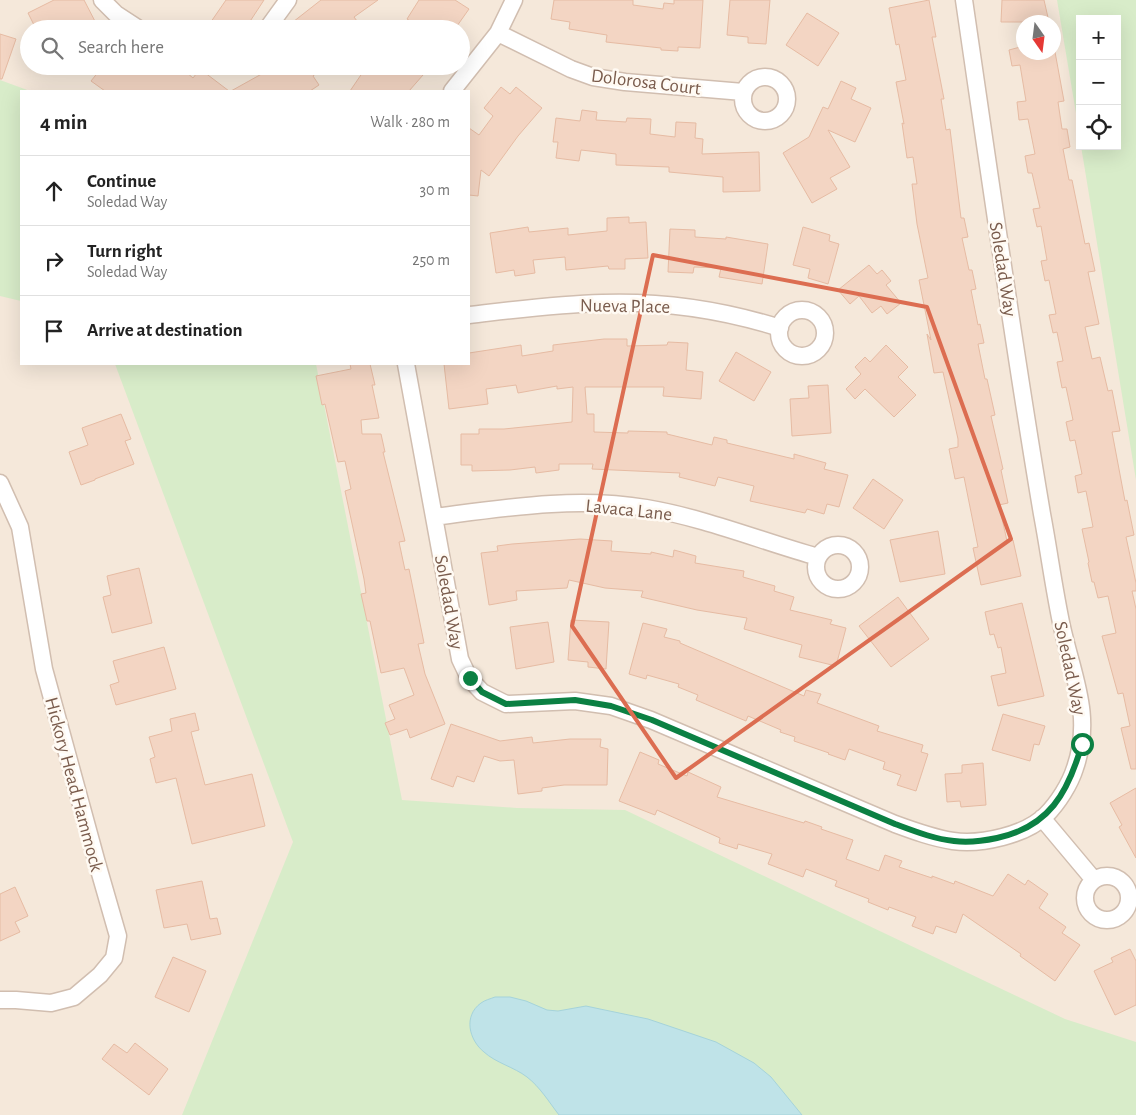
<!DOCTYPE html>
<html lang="en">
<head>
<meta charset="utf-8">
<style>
  :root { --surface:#fff; --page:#f6f6f6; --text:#222; --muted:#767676; --line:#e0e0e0 }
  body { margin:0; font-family:"Alegreya Sans",sans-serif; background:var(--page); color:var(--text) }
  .controls { position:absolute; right:15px; top:15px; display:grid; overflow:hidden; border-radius:0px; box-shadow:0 5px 20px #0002 }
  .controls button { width:45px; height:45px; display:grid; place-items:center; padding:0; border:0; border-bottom:1px solid var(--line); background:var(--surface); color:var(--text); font:25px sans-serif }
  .compass { position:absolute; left:1016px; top:15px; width:45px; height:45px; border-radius:50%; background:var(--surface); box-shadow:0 5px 20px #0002; rotate:166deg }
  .stop { position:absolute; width:15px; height:15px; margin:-11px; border:4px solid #0b8043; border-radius:50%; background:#fff }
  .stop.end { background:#0b8043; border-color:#fff; box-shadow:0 1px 5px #0008 }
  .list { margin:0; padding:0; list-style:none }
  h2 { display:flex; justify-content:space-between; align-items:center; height:65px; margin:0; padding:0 20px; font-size:21px }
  h2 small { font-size:16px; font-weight:400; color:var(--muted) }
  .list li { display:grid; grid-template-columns:32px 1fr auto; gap:15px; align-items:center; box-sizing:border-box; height:70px; padding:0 20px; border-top:1px solid var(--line) }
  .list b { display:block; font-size:19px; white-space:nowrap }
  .list p { margin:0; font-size:16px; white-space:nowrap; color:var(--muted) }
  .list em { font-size:16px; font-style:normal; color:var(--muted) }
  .icon { flex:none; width:28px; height:28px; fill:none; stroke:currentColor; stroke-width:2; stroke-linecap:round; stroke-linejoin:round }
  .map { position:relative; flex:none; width:1136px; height:1115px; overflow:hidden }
  .search { position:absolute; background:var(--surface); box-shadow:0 5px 20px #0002; left:20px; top:20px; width:450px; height:55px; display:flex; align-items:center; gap:12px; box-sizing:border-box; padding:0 18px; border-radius:28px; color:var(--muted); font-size:19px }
  .panel { position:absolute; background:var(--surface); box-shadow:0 5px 20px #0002; left:20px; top:90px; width:450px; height:275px; border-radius:0px }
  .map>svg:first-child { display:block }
</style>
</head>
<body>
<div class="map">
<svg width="1136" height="1115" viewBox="0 0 1136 1115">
  <rect width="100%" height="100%" fill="#fdf6ec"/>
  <!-- residential -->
  <path fill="#f5e8da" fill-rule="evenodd" d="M0 0H1136V1115H0ZM1080 19H1117V146H1080ZM1024 22H1054V52H1024ZM29 29H461V66H29ZM21 91H469V364H21Z"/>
  <!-- green -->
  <path fill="#d8ecc9" d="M1057 0H1136V480L1081 146H1117V19H1080V137Z
    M0 80 30 91H21V301L0 296Z
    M115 364H316L402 800 517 808 625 810 1065 1019 1136 1042V1115H182L293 842Z"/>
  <!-- water -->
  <path fill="#bfe3e8" stroke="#a5d3da" d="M495 997H510L526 1001 547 1010 558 1011 586 1006 600 1009 648 1019 716 1042 754 1063 771 1077 802 1115H559C549 1102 540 1087 527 1077 514 1067 496 1063 484 1052 469 1040 463 1016 481 1003 485 1000 490 999 495 997Z"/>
  <!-- building -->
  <path fill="#f3d5c3" stroke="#e6bba3" d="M54 0H84L99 29H36L28 13Z
    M226 0H264L245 29H206Z
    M321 0H378L354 17 363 29H284Z
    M419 0H455L469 9 457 26 454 24 450 29H422L407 19Z
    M554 0H633V5L663 9 664 3 674 4V0H703L700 48 678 47V51L661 50V48L606 42 607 35 569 29 570 22 551 19Z
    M730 0H770L766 44 748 43V37L727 35Z
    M929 0 936 37H932L944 99H941L946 130 950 129 961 218H964L968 237 962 238 969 270H972L976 289 971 290 978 325 980 324 984 343 978 344 985 379H987L995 415 991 416 1003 469 1001 470 1008 503 999 505 1007 541 1013 540 1021 576 981 585 973 548 978 547 964 477 955 479 949 449 958 447V439L943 372 934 373 927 334 931 340 919 280 928 278 917 224 912 184H917L913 157 907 158 902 123 904 124 896 82 906 80 899 44 896 45 889 8Z
    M1002 0H1044L1049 22H1001Z
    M807 13 839 33 818 66 786 45Z
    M0 34 16 39 2 79H0Z
    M1024 46V52H1055L1064 101 1058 102 1062 129H1067L1070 147 1063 149 1069 180H1072L1085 244 1089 243 1095 271 1088 272 1099 324 1085 327 1092 359 1100 357 1108 391 1112 390 1120 431 1112 432 1125 501 1127 500 1134 535 1126 537 1136 583V591H1132L1136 609V769H1131L1121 728 1130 726 1123 693 1118 694 1102 636 1116 633 1108 596 1098 598 1094 582H1092L1088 563 1089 562 1082 529 1093 527 1086 491 1078 493 1075 476 1082 474 1075 440 1070 441 1066 422 1073 420 1066 387 1062 388 1057 362 1063 361 1057 332 1053 333 1049 315 1056 314 1049 280 1045 281 1041 261 1047 260 1041 226 1037 227 1033 209 1040 208 1032 173H1028L1025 156 1035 154 1028 119 1019 120 1017 102 1026 101 1020 65 1012 66 1009 50Z
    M103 66H179L193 78 200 69 229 91H105L91 81Z
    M280 66H325L313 76 319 85 310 91H231L267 71 269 74Z
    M367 66H424L419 72 423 75 409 91H350Z
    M841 81 856 88 851 99 871 108 855 142 828 130 850 167 830 178 837 189 812 203 783 153 809 137 823 107 828 109Z
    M501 87 510 94 516 87 542 108 518 136 489 176 481 170 478 196 469 195V128L479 135 493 116 484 108Z
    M582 110 597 112 596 120 626 122 627 118 651 119 650 134 675 137 676 122 696 123 695 138 703 139 702 154 759 152 760 191 723 192V177L669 172V167L616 165V154L581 150 579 161 556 158 558 142H553L556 118 580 121Z
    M629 217V223L646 222 648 258 625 259V269H609L608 266 566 270 565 257 533 260 535 273 515 276 514 270 496 273 490 233 528 227 529 232 568 228V235L607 231V218Z
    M803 227 830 235 829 241 839 244 828 284 808 278 810 269 793 265Z
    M670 229 695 230V237L726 239V237L768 244 762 284 719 277 721 268 694 267 693 273 668 272Z
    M869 265 877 274 882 270 891 281 886 285 901 303 887 314 881 306 872 313 859 296 850 304 838 290Z
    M604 339H627V346L667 345 668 342 688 343 686 370 703 372 701 399 663 396 664 387H585L587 414H594V432L628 433V431L667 432V434L712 445 714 437 727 440V443L794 459V454L826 463 824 469 848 475 839 507 827 504 824 514 807 509 805 513 750 501 754 486 718 477 715 486 679 477 680 473 592 469 593 464H559V470L536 473 535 467 510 470 472 471V465H461V434H479V429H504L572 422 573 387 557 389V386L518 393 516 385 486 389 488 404 449 409 444 364H469V353L521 345 522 356 553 351V345Z
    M886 345 908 367 898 377 916 395 894 417 865 389 855 399 846 389 861 374 855 367 865 357 870 362Z
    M736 352 771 372 754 401 719 381Z
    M350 364H370L375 385H372L379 418 361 420 362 434H381L385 452H383L405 541 399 542 405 570 409 569 424 643 418 644 425 674 445 724 410 738 407 729 390 735 385 723 395 719 389 705 414 695 404 668 381 673 370 621H367L361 594 366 593 364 579 345 491 351 489 345 461 338 462 325 404 322 405 316 376 351 369Z
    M828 385 831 433 792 436 790 399 809 398 808 386Z
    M121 414 131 439 125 441 134 464 95 479V480L81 485 69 452 88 445 82 428Z
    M873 479 903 500 884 529 853 508Z
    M938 531 945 574 900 582 890 540Z
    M580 539 612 541 611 551 651 554V552L673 557 674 550 696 556 695 563 744 571 743 577 775 586 774 591 794 597 790 610 832 620 830 624 846 628 836 666 799 657 802 645 744 629 747 618 697 610 641 597 643 591 605 588 569 580 567 588 516 591 517 600 489 605 481 553 498 551 497 546 512 544Z
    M139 568 152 623 112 633 103 597 111 595 107 576Z
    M898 597 929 639 891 667 859 626Z
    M1022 603 1044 696 998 706 991 676 1006 673 1001 647 998 648 994 634 990 635 985 612Z
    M571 620 609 622 606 669 588 667V662L568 660Z
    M548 622 554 662 516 669 510 627Z
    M643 623 667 629 664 637 680 641V643L804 696 806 690 821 694 817 703 879 726 877 731 923 745 921 752 928 754 916 791 897 785 901 775 883 769 885 762 849 749 845 760 828 754 829 753 794 741 795 737 780 732 781 730 748 716 746 721 696 700 698 695 678 687 679 684 647 675 646 679 629 674Z
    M164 647 176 689 116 705 110 685 119 682 113 661Z
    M195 713 199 730 191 732 205 785 252 774 265 826 192 844 176 778 156 783 150 759 155 757 149 737 172 731 170 719Z
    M1003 714 1045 726 1039 745 1034 744 1030 761 992 750Z
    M451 724 500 741 532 737 533 743 570 739H601L600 747 608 749 607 785H564L542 788V791L518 794 514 760 500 761 484 756 474 782 457 776 453 787 431 779Z
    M640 752 659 760 658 764 687 776 688 772 721 787 717 797 804 823 805 821 822 827 821 829 853 840 846 859 879 871 885 855 902 861 899 867 932 878V876L954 884 955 881 993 896 1008 874 1025 885 1028 880 1048 894 1039 908 1066 927 1062 933 1080 945 1055 981 1020 956 1021 954 963 914 956 933 936 926 933 934 912 926 916 917 889 907 888 910 868 902 869 899 835 886 837 881 806 869 803 877 768 864 772 854 738 844 737 849 719 843 720 838 657 810 655 815 619 801Z
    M983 763 986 805 961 807 960 801 947 802 945 774 962 773V765Z
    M1136 788V858L1119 827 1122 825 1110 803Z
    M202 881 210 919 217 918 221 934 191 940 187 924 164 928 156 890Z
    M15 887 28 916 15 922 20 932 0 941V894Z
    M1130 949 1136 961V1005L1115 1015 1094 971 1113 962 1111 958Z
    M173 957 206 971 189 1012 155 997Z
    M135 1043 168 1069 149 1095 102 1059 114 1044 127 1053Z"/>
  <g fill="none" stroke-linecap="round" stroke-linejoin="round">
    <defs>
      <path id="minor" d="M102 0 116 14 139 29
        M267 29 288 0
        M498 33 571 69 593 77 625 82 743 92
        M743 99a22 22 0 1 1 44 0a22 22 0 1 1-44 0Z
        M452 91 498 33 514 0
        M779 333a23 23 0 1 1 46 0a23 23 0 1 1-46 0Z
        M469 315C513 310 558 304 602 303 662 301 723 310 780 328
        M406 364 460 659 469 678 482 692 506 704 575 701 611 706 651 720 895 824C914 831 933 838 953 841 981 845 1026 835 1046 815 1058 803 1070 784 1075 768 1093 716 1073 677 1062 627 1054 590 1049 551 1042 514 1013 343 989 171 964 0
        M0 483 20 527 44 669 97 863 118 936 114 958 100 975 74 997 51 1003 16 1000H0
        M434 517C504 508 576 496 646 508 705 518 761 541 818 557
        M816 567a22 22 0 1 1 44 0a22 22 0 1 1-44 0Z
        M1042 818 1094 880
        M1085 898a22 22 0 1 1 44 0a22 22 0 1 1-44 0Z"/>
    </defs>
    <!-- minor casing -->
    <use href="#minor" stroke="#d1beb0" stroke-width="19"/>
    <!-- minor -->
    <use href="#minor" stroke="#fff" stroke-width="16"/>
  </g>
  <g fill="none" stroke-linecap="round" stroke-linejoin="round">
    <!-- route -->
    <path stroke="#0b8043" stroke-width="6" d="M470 678 482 692 506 704 575 700 611 706 652 720 895 824C914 831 934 839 954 841 969 843 983 841 997 838 1049 827 1068 793 1082 744"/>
  </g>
  <!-- marked area -->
  <path fill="none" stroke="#dc6d51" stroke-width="4" stroke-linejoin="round" d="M653 255 927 307 1011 539 676 778 572 626Z"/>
  <g text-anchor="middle" stroke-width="5" stroke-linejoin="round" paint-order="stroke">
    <!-- street labels -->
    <g font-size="19" fill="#7a5c4d" stroke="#fffaf3">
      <text transform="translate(646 81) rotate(7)" y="7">Dolorosa Court</text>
      <text transform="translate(1004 269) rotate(81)" y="7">Soledad Way</text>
      <text transform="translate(625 305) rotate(1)" y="7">Nueva Place</text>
      <text transform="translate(629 509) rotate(6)" y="7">Lavaca Lane</text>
      <text transform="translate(450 602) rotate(80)" y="7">Soledad Way</text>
      <text transform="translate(1071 668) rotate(78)" y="7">Soledad Way</text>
      <text transform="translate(75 784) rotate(75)" y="7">Hickory Head Hammock</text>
    </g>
  </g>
</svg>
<div class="controls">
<button>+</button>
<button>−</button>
<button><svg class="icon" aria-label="locate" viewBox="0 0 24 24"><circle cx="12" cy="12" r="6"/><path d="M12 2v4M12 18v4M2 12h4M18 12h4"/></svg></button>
</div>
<svg class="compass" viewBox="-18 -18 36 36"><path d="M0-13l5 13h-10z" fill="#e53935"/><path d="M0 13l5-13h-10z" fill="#767676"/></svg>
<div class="stop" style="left:1082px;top:744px"></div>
<div class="stop end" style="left:470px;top:678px"></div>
<div class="search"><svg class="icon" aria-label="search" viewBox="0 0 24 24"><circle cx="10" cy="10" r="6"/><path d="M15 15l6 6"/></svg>Search here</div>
<section class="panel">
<h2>4 min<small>Walk · 280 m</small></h2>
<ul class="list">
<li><svg class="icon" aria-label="ahead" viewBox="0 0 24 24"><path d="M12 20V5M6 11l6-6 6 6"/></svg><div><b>Continue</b><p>Soledad Way</p></div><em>30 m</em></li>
<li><svg class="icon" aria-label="right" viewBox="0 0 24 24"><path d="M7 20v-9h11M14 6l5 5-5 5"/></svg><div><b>Turn right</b><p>Soledad Way</p></div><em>250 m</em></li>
<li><svg class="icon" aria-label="arrive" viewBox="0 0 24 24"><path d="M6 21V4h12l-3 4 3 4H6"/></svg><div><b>Arrive at destination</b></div></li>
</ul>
</section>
</div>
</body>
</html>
